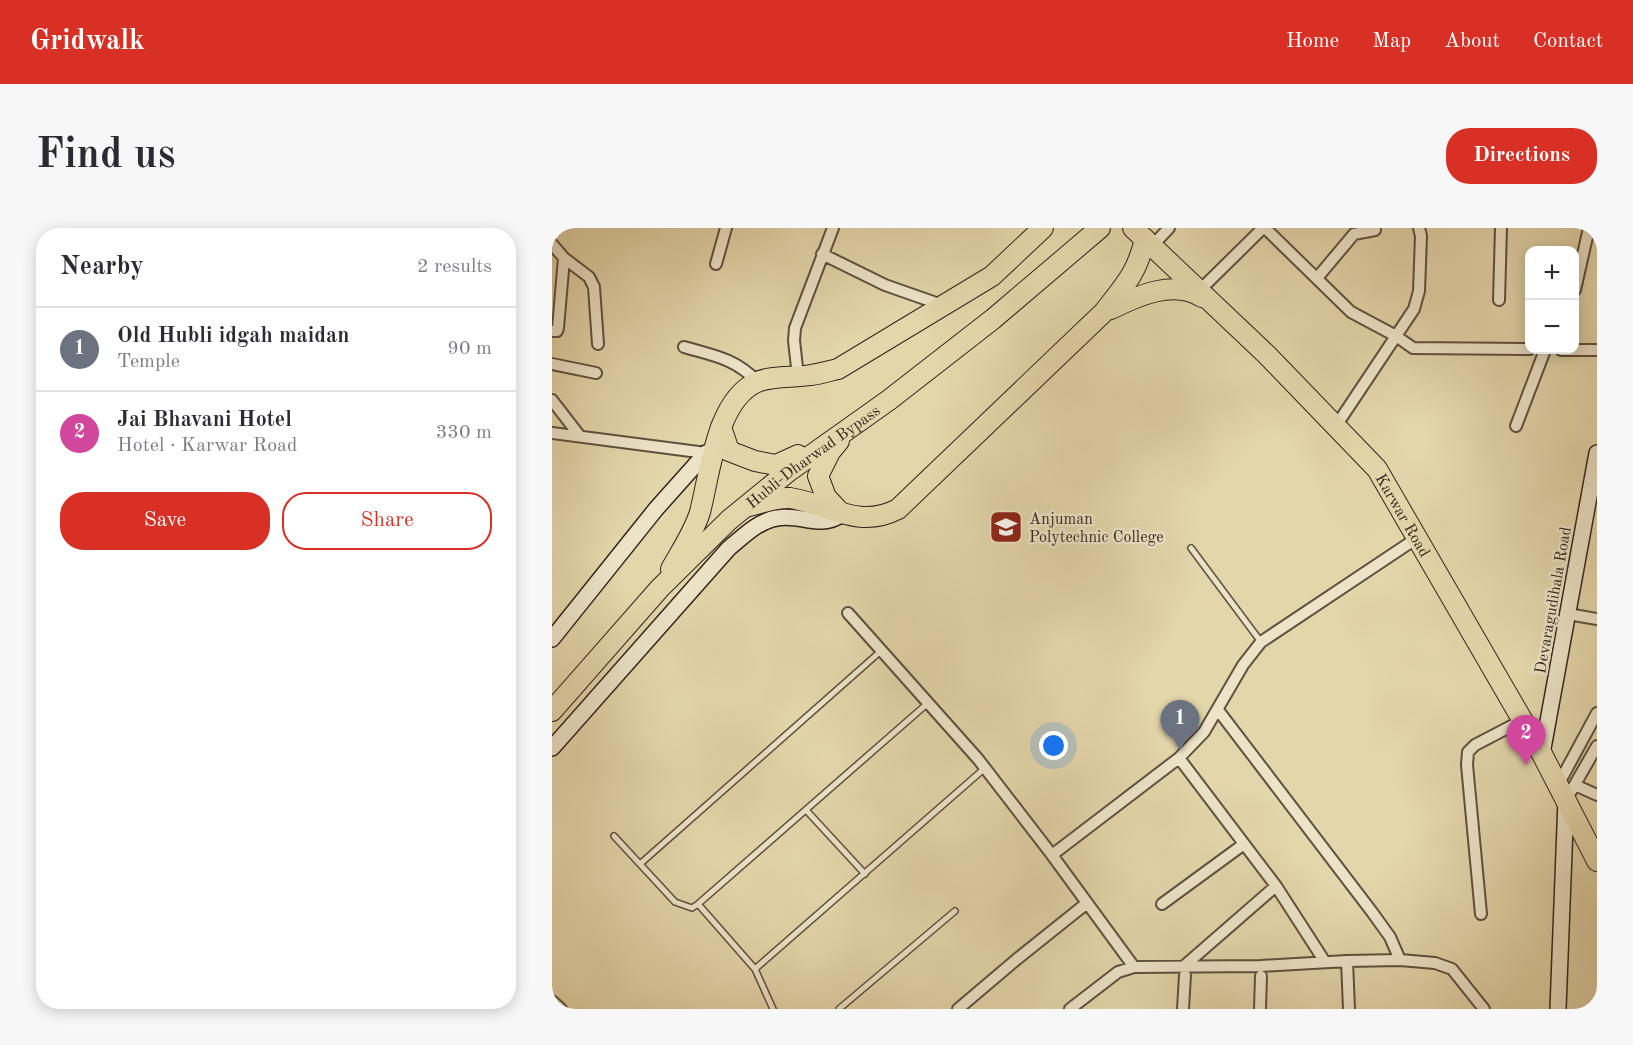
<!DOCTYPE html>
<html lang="en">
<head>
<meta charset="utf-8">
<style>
  :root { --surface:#fff; --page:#f7f7f7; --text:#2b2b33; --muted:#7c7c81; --line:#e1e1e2; --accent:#d93025 }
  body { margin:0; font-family:"Old Standard TT",serif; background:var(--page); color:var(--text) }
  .controls { position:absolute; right:18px; top:18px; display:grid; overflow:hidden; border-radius:12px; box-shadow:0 3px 15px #0003 }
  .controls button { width:54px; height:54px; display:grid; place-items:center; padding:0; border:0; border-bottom:2px solid var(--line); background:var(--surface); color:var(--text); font:30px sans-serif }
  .you { position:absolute; left:502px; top:518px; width:21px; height:21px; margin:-15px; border:4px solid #fff; border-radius:50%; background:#1a73e8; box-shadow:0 0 0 9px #1a73e833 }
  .badge { display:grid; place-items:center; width:39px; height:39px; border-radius:50%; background:var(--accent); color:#fff; font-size:20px; font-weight:700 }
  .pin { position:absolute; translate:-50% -50px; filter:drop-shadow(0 2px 3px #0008) }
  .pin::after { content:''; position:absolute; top:32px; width:21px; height:18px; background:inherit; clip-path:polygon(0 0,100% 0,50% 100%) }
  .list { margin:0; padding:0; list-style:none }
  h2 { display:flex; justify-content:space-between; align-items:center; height:78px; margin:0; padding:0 24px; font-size:26px }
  h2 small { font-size:20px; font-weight:400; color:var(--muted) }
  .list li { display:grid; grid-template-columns:39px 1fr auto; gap:18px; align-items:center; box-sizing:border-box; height:84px; padding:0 24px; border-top:2px solid var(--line) }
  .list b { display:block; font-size:22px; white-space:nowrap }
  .list p { margin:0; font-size:20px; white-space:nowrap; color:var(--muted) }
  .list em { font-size:20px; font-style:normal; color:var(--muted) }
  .actions { display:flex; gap:12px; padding:18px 24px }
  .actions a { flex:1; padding:14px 0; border:2px solid var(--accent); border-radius:24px; text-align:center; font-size:21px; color:var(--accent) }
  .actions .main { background:var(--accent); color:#fff }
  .map { position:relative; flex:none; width:1045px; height:781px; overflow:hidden; border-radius:24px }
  header { display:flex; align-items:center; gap:36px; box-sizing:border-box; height:84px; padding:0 30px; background:var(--accent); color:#fff }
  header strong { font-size:28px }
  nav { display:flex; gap:33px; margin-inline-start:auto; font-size:21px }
  .intro { display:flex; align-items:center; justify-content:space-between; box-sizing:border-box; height:144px; padding:0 36px }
  h1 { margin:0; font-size:42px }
  .button { padding:15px 27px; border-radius:24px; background:var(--accent); color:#fff; font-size:21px; font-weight:700 }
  main { display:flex; gap:36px; padding:0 36px }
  aside { flex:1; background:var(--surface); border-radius:24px; box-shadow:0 3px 15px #0003 }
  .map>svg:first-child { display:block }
</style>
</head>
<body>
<header>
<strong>Gridwalk</strong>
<nav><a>Home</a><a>Map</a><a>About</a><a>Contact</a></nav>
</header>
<div class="intro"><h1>Find us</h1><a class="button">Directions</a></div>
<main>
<aside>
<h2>Nearby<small>2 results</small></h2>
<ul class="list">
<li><span class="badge" style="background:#6b7280">1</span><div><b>Old Hubli idgah maidan</b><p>Temple</p></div><em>90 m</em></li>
<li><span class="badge" style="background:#d1479c">2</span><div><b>Jai Bhavani Hotel</b><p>Hotel · Karwar Road</p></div><em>330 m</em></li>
</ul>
<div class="actions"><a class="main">Save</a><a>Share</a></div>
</aside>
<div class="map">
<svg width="1045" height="781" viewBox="0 0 1045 781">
  <rect width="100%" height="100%" fill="#e4d6ab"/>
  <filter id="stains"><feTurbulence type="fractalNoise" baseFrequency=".00333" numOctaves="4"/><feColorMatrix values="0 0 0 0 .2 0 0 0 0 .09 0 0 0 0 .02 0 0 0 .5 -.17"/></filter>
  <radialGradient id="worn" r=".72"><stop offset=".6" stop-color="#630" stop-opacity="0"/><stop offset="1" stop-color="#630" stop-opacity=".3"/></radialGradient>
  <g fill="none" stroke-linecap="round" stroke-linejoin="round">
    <defs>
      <path id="lane" d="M639 320 709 414
        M254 582 313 646
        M62 608 123 674 140 680 146 676 376 475
        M88 636 330 422
        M146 676 203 741 221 781
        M203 741 433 540
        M287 781 403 683"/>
      <path id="street" d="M713 0 799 84 844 108 862 81 867 63 869 8 867 0
        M0 16 12 30 37 49 42 59 46 116
        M600 18 617 0
        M270 26 333 57 390 77
        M164 36 174 0
        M765 50 802 6 823 2
        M1023 62 1037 0
        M647 63 711 0
        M947 72 949 0
        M0 103H5L6 100 12 30
        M132 119C163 128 182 130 206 154
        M1009 122H1045
        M0 136 44 145
        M246 148 242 113 243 100 281 0
        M0 172 27 207
        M784 198 844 108 861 120 978 121
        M964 198 993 122
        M0 205 154 225
        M296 385 426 531 500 627 582 739
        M1016 386 1045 391
        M666 482 820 684 838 709 848 732
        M627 530 724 658 773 734
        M1006 557 1045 485
        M1023 557 1045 567
        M1014 572 1045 518
        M500 627 627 530 652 504 691 437 709 414 865 310
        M610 676 692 616
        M929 686 915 537 916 524 923 517 971 492
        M795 733 797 781
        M631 739 724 658
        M0 773 9 781
        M406 781 465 731 535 675
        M518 781 566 744 582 739 709 738 795 733 848 732 883 735 900 741 932 781
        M631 781 633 747
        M708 781 709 748"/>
      <path id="secondary" d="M0 411 104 281 154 225 162 223
        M0 520 177 320C192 308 206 293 225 290 249 285 267 302 290 286
        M990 526 1045 225
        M1006 781 1014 572"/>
      <g id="highway">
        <path id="s1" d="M581 0 715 127 825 241 990 526 1045 633"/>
        <path d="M559 81C585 68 622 51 650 69"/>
        <path d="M169 199 177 223 203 233 224 237 246 227"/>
        <path d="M287 213 278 224 266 248 274 269 288 284"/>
        <path d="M197 278C209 275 225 269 238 270 277 276 306 302 346 281L552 84C573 57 585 45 593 11"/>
        <path d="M119 341C129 323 142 304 148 284 158 246 164 172 205 154 222 147 241 150 259 147 268 146 277 143 286 141L440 48 491 0"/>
        <path id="s2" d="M0 483 108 360 177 292 237 243 337 172 441 91 548 0"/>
      </g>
    </defs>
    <!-- lane casing -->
    <use href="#lane" stroke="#60503e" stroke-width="8"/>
    <!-- street casing -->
    <use href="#street" stroke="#60503e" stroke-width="14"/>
    <!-- secondary casing -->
    <use href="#secondary" stroke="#34231a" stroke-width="18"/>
    <!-- highway casing -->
    <use href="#highway" stroke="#34231a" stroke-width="22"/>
    <!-- lane -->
    <use href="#lane" stroke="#ede4c8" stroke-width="5"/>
    <!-- street -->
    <use href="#street" stroke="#ede4c8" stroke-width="10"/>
    <!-- secondary -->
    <use href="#secondary" stroke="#ede4c8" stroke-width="15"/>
    <!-- highway -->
    <use href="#highway" stroke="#e4d6ab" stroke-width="20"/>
  </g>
  <!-- icons -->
  <defs>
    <symbol id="university-square" viewBox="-11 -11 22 22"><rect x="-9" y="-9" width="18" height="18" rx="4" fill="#8f2418" stroke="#ede4c8"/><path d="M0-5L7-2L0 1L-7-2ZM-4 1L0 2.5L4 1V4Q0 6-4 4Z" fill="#fff"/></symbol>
  </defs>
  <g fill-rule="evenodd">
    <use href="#university-square" x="435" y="280" width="38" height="38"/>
  </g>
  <g text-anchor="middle" stroke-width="5" stroke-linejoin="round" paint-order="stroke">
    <!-- street labels -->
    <g font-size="16" fill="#34231a" stroke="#ede4c8">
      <text dy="6" stroke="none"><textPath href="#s2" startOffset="366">Hubli-Dharwad Bypass</textPath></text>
      <text dy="6" stroke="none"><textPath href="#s1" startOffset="396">Karwar Road</textPath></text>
      <text transform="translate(1000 372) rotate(-80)" y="6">Devaragudihala Road</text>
    </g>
    <!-- poi labels -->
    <g font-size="16" fill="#34231a" stroke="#ede4c8" text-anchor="start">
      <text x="477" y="296">Anjuman<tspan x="477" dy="18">Polytechnic College</tspan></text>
    </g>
  </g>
  <rect width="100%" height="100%" filter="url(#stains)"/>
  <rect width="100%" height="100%" fill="url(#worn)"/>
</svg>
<div class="controls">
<button>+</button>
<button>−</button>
</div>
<div class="you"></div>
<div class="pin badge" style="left:628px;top:522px;background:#6b7280">1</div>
<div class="pin badge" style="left:974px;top:537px;background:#d1479c">2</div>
</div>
</main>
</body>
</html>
